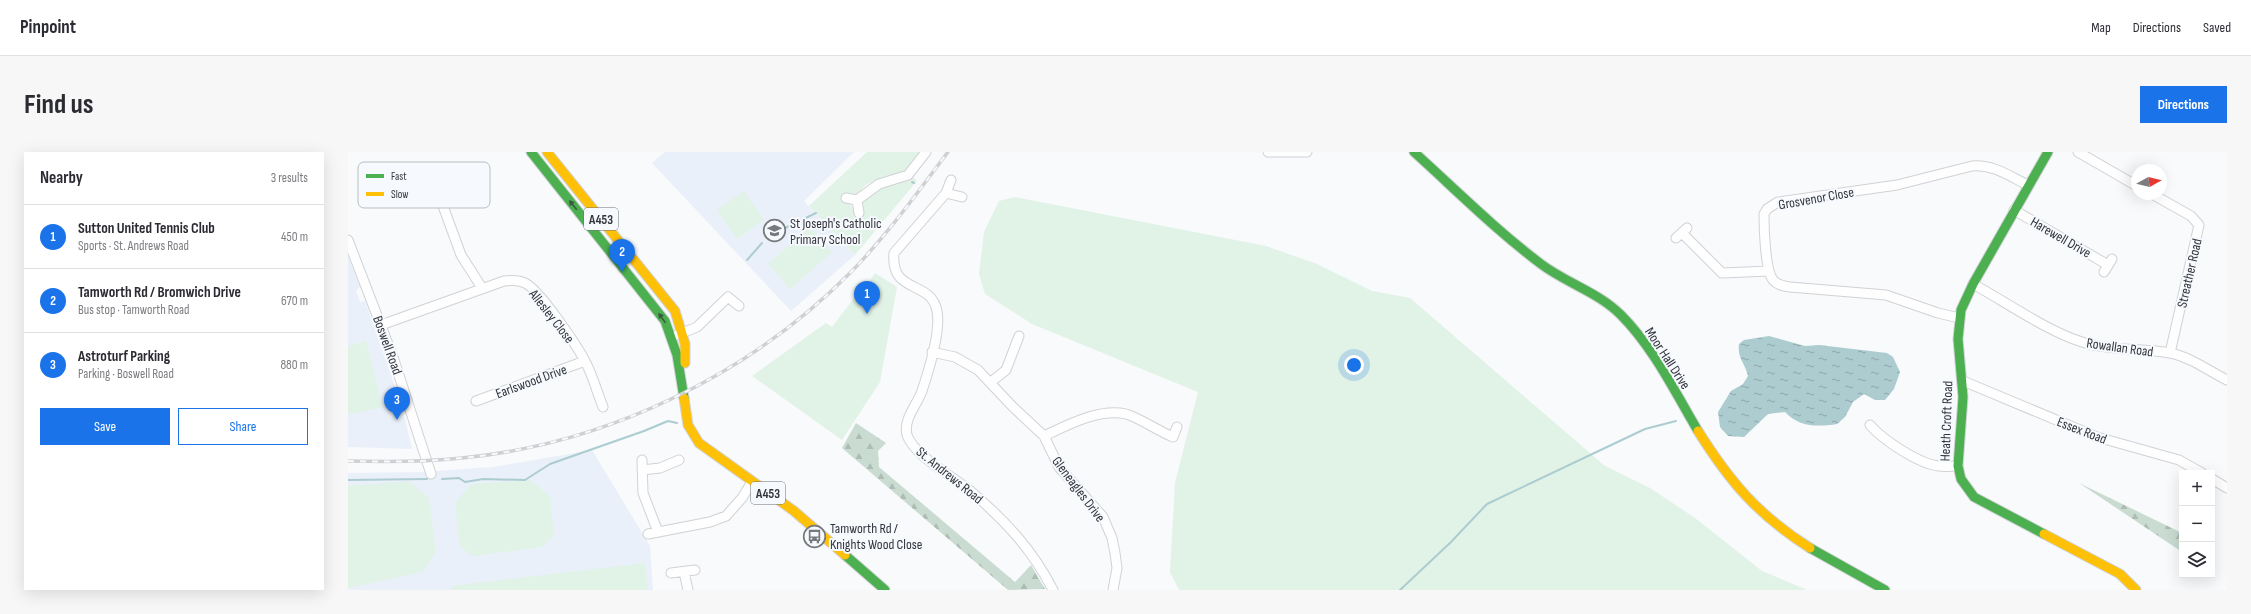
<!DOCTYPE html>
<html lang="en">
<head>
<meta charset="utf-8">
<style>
  :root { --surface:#fff; --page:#f7f7f7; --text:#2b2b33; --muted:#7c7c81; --line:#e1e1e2; --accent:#1a73e8 }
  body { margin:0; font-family:"Sofia Sans Condensed",sans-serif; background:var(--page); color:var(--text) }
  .controls { position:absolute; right:12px; bottom:12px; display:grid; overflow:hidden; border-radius:0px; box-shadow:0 4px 16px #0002 }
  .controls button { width:36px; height:36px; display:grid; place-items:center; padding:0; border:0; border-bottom:1px solid var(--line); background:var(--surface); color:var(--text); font:20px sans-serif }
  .compass { position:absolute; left:1783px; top:12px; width:36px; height:36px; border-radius:50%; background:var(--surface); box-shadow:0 4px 16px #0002; rotate:82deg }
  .you { position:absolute; left:1006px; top:213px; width:14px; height:14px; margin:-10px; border:3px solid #fff; border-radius:50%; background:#1a73e8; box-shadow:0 0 0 6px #1a73e833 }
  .badge { display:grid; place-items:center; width:26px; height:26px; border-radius:50%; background:var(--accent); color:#fff; font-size:13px; font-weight:700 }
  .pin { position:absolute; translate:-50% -33px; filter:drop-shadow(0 1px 2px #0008) }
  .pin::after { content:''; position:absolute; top:21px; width:14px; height:12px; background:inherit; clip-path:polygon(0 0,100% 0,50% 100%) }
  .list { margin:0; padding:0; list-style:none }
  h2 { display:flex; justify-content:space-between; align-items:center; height:52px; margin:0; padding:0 16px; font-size:17px }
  h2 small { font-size:13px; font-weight:400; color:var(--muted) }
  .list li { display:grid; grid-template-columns:26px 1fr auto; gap:12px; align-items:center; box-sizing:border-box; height:64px; padding:0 16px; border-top:1px solid var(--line) }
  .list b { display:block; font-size:15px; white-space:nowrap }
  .list p { margin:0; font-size:13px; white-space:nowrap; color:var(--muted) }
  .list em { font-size:13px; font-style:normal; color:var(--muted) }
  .actions { display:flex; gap:8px; padding:12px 16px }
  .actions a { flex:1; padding:9px 0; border:1px solid var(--accent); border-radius:0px; text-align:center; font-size:14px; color:var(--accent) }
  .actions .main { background:var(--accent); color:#fff }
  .icon { flex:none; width:22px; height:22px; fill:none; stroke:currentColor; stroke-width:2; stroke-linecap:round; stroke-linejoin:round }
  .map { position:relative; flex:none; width:1879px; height:438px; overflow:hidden; border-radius:0px }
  header { display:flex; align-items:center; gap:24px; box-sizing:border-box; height:56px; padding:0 20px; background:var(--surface); border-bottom:1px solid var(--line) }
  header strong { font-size:19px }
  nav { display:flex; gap:22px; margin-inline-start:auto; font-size:14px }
  .intro { display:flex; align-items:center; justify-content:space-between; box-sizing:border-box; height:96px; padding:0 24px }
  h1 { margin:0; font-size:28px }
  .button { padding:10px 18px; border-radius:0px; background:var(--accent); color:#fff; font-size:14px; font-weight:700 }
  main { display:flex; gap:24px; padding:0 24px }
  aside { flex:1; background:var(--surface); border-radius:0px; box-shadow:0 4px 16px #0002 }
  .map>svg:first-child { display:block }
</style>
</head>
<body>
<header>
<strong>Pinpoint</strong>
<nav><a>Map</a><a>Directions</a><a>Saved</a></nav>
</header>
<div class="intro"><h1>Find us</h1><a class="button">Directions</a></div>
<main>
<aside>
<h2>Nearby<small>3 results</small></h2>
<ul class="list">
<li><span class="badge">1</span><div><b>Sutton United Tennis Club</b><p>Sports · St. Andrews Road</p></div><em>450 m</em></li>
<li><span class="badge">2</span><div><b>Tamworth Rd / Bromwich Drive</b><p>Bus stop · Tamworth Road</p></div><em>670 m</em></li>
<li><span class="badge">3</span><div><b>Astroturf Parking</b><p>Parking · Boswell Road</p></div><em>880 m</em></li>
</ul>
<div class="actions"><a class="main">Save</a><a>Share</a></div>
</aside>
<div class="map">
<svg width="1879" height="438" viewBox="0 0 1879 438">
  <defs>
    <pattern id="forest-firs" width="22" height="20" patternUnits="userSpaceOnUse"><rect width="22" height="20" fill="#cadcd1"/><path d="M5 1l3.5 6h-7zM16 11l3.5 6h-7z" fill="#aebdb4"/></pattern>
    <pattern id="water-ripples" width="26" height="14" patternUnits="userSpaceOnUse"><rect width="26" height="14" fill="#acccd0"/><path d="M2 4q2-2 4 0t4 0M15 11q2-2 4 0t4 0" fill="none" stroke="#8da6aa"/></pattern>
  </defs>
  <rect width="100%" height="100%" fill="#f8fafc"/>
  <!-- built -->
  <path fill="#eaf0f9" d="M317 0H506L456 49 507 103 443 159 304 11Z
    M0 104 12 135 8 138 12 150 17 149 54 255 64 297 0 295Z
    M244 298 302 394 305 438H0V321L74 320 145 315Z"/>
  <!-- green -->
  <path fill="#e1f2e7" d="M519 0H575C571 5 566 14 561 17 551 24 513 27 513 41L497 50 503 53 506 59 527 38 564 24 569 29 507 103 461 54Z
    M396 39 416 68 389 87 369 58Z
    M667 45 918 94 969 112 1024 139 1062 146 1257 314 1302 336 1347 366 1414 419 1459 438H831L822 420 827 331 850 240 684 172 637 142 631 122 636 80 651 49Z
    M462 75 484 100 442 137 420 112Z
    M527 121 549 135 532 230 494 288 404 224 478 171 484 175 507 145 510 148Z
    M18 189 35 255 0 263V194Z
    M182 328 202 344 206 383 194 395 125 404 112 395 107 351 123 332Z
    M61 329 81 346 88 400 75 420 0 436V334Z
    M297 411 300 438H103V434Z"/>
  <!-- forest -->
  <path fill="url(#forest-firs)" d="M508 271 538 291 530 299 531 315 667 430 683 413 697 437 660 438 494 296Z
    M1731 331 1834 381V400Z"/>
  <!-- water -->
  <path fill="url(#water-ripples)" d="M1421 184 1457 194 1471 193 1539 201 1545 205 1552 220 1546 237 1537 248H1527L1516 242 1505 250 1497 265 1489 272C1468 275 1451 275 1437 260L1420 262 1396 285 1380 284 1372 275 1370 260 1383 239 1395 232 1400 224C1397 211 1389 206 1391 192L1396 188Z"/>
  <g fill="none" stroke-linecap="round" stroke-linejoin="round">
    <!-- stream -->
    <path stroke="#acccd0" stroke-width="2" d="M564 30 566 31
      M419 86 425 79 433 80 439 75 468 61
      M399 108 414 91
      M94 327 111 326 117 330 135 327 177 328 202 312 296 279 320 269 329 271
      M0 328 79 327
      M1052 438 1103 390 1139 352 1297 277 1328 269"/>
    <defs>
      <path id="street" d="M920 0H959
        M1730 0 1789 34
        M92 19 84 24 113 103 134 136
        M603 28 598 41 546 101C542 143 583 127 589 159 593 180 581 218 574 239 569 253 555 267 559 283 566 304 608 326 625 341 659 371 684 397 705 438
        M76 35 87 31
        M598 41 614 45
        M1804 42 1843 64 1851 73 1822 201
        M498 46 509 48 531 32 560 23 578 0
        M509 48 511 61
        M1666 58 1760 113
        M1334 81 1374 121 1421 119
        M1328 86 1339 76
        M0 88 45 205 83 322
        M1756 120 1764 107
        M1625 132C1658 150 1699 179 1734 190 1763 199 1793 196 1822 201 1842 205 1861 219 1879 228
        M1611 166 1590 161 1538 143 1442 135C1435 134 1429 133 1425 128 1417 118 1416 75 1416 62L1419 57 1430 50 1549 33 1624 14C1645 12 1661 24 1680 33
        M33 173 156 129C163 128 171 128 177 131 192 138 229 194 237 209 245 224 249 240 255 255
        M329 183 349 175 380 145 391 154
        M584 200 607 205 630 218 665 255 696 284 711 315 755 365 764 386 767 401 769 416 765 438
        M1615 229 1749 285 1831 308 1854 321
        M643 230 658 218 671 184
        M128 249 237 209
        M1522 273C1535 288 1571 312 1591 314 1597 315 1603 314 1610 314
        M696 284C720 273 751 256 778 262 792 266 810 279 825 285L829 275
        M294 308 295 341 310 380
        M294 318 312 316 331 308
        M1864 327 1879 336
        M300 382 362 370 378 364 394 346 404 330
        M336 420 340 438
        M323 421 347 418"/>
      <path id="fast" d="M183 0 317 169 329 203 336 246
        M1066 0C1108 38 1148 78 1193 112 1218 131 1250 140 1273 163 1305 195 1327 240 1350 279
        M1696 382 1626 345 1613 327 1610 314 1615 245 1610 187 1613 158 1625 132 1700 0
        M1462 396 1537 438
        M497 403 537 438"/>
      <path id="slow" d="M199 0 327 159 337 192V211
        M336 246 340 273 351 291 446 359 497 403
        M1350 279C1382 330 1410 363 1462 396
        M1696 382 1772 422 1788 438"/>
    </defs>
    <!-- street casing -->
    <use href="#street" stroke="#d0d2d5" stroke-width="11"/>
    <!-- fast casing -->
    <use href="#fast" stroke="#d0d2d5" stroke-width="11"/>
    <!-- slow casing -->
    <use href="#slow" stroke="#d0d2d5" stroke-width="11"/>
    <!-- street -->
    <use href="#street" stroke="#fefeff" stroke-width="9"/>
    <!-- fast -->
    <use href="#fast" stroke="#4caf50" stroke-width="9"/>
    <!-- slow -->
    <use href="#slow" stroke="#ffc107" stroke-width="9"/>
    <defs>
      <path id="rail" d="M0 309C38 310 76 310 114 306 258 292 402 223 504 119 540 82 569 41 600 0"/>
    </defs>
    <!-- rail casing -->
    <use href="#rail" stroke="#d0d0d2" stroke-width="3.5"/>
    <!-- rail -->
    <use href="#rail" stroke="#f6f9fe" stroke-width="2" stroke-dasharray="6" stroke-linecap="butt"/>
  </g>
  <!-- one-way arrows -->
  <defs><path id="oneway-solid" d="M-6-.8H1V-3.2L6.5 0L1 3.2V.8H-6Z"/></defs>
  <g fill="#3a5a40">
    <use href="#oneway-solid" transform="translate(225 53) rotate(-129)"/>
    <use href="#oneway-solid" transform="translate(314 166) rotate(-126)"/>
  </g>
  <!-- icons -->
  <defs>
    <symbol id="school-ring" viewBox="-11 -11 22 22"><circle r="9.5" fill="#f6f9fe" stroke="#777a7d" stroke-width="1.5"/><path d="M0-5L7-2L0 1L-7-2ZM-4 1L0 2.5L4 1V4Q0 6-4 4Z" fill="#777a7d"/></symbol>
    <symbol id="bus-ring" viewBox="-11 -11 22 22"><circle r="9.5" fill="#f6f9fe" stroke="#777a7d" stroke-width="1.5"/><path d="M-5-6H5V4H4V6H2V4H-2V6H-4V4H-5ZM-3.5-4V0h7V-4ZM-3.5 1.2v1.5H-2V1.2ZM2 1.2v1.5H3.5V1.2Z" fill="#777a7d"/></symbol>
  </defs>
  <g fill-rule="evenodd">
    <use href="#school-ring" x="414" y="66" width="25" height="25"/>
    <use href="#bus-ring" x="454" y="372" width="25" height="25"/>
  </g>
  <g text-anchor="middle" stroke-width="4" stroke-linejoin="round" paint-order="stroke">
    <!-- shield labels -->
    <g fill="#f6f9fe" stroke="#6d7074" stroke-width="1">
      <rect x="236" y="56" width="34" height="22" rx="3"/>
      <rect x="403" y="330" width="34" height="22" rx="3"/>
    </g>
    <g font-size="13" font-weight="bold" fill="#323539">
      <text x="253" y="72">A453</text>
      <text x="420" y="346">A453</text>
    </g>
    <!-- street labels -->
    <g font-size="14" fill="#323539" stroke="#f6f9fe">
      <text transform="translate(1468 46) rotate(-10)" y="5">Grosvenor Close</text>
      <text transform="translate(1713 85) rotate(30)" y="5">Harewell Drive</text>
      <text transform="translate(1841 121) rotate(-77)" y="5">Streather Road</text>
      <text transform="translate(204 164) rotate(52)" y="5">Allesley Close</text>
      <text transform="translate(40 193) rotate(70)" y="5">Boswell Road</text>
      <text transform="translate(1772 195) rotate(8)" y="5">Rowallan Road</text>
      <text transform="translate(1320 206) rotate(57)" y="5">Moor Hall Drive</text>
      <text transform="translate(183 229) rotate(-20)" y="5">Earlswood Drive</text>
      <text transform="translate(1598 269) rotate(-88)" y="5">Heath Croft Road</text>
      <text transform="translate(1734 278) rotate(21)" y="5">Essex Road</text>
      <text transform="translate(602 323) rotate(39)" y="5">St. Andrews Road</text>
      <text transform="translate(731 337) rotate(53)" y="5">Gleneagles Drive</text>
    </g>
    <!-- poi labels -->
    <g font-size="14" fill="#323539" stroke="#f6f9fe" text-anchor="start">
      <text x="442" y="76">St Joseph's Catholic<tspan x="442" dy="16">Primary School</tspan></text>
      <text x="482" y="381">Tamworth Rd /<tspan x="482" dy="16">Knights Wood Close</tspan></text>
    </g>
  </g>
  <!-- legend -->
  <rect x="10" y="10" width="132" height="46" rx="6" fill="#f6f9fe" stroke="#bbbec3" stroke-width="1"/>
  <rect x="18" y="22" width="18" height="4" fill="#4caf50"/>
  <rect x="18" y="40" width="18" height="4" fill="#ffc107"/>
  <g font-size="11" fill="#323539">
    <text x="43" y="28">Fast</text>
    <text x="43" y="46">Slow</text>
  </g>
</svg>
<div class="controls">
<button>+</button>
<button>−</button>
<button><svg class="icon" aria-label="layers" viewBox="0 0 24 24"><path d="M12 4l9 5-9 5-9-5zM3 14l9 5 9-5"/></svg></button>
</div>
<svg class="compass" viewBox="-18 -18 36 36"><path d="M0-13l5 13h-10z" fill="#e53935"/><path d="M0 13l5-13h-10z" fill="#7c7c81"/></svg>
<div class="you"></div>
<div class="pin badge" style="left:519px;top:162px">1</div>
<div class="pin badge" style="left:274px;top:120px">2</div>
<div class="pin badge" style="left:49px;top:268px">3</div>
</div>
</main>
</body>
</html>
